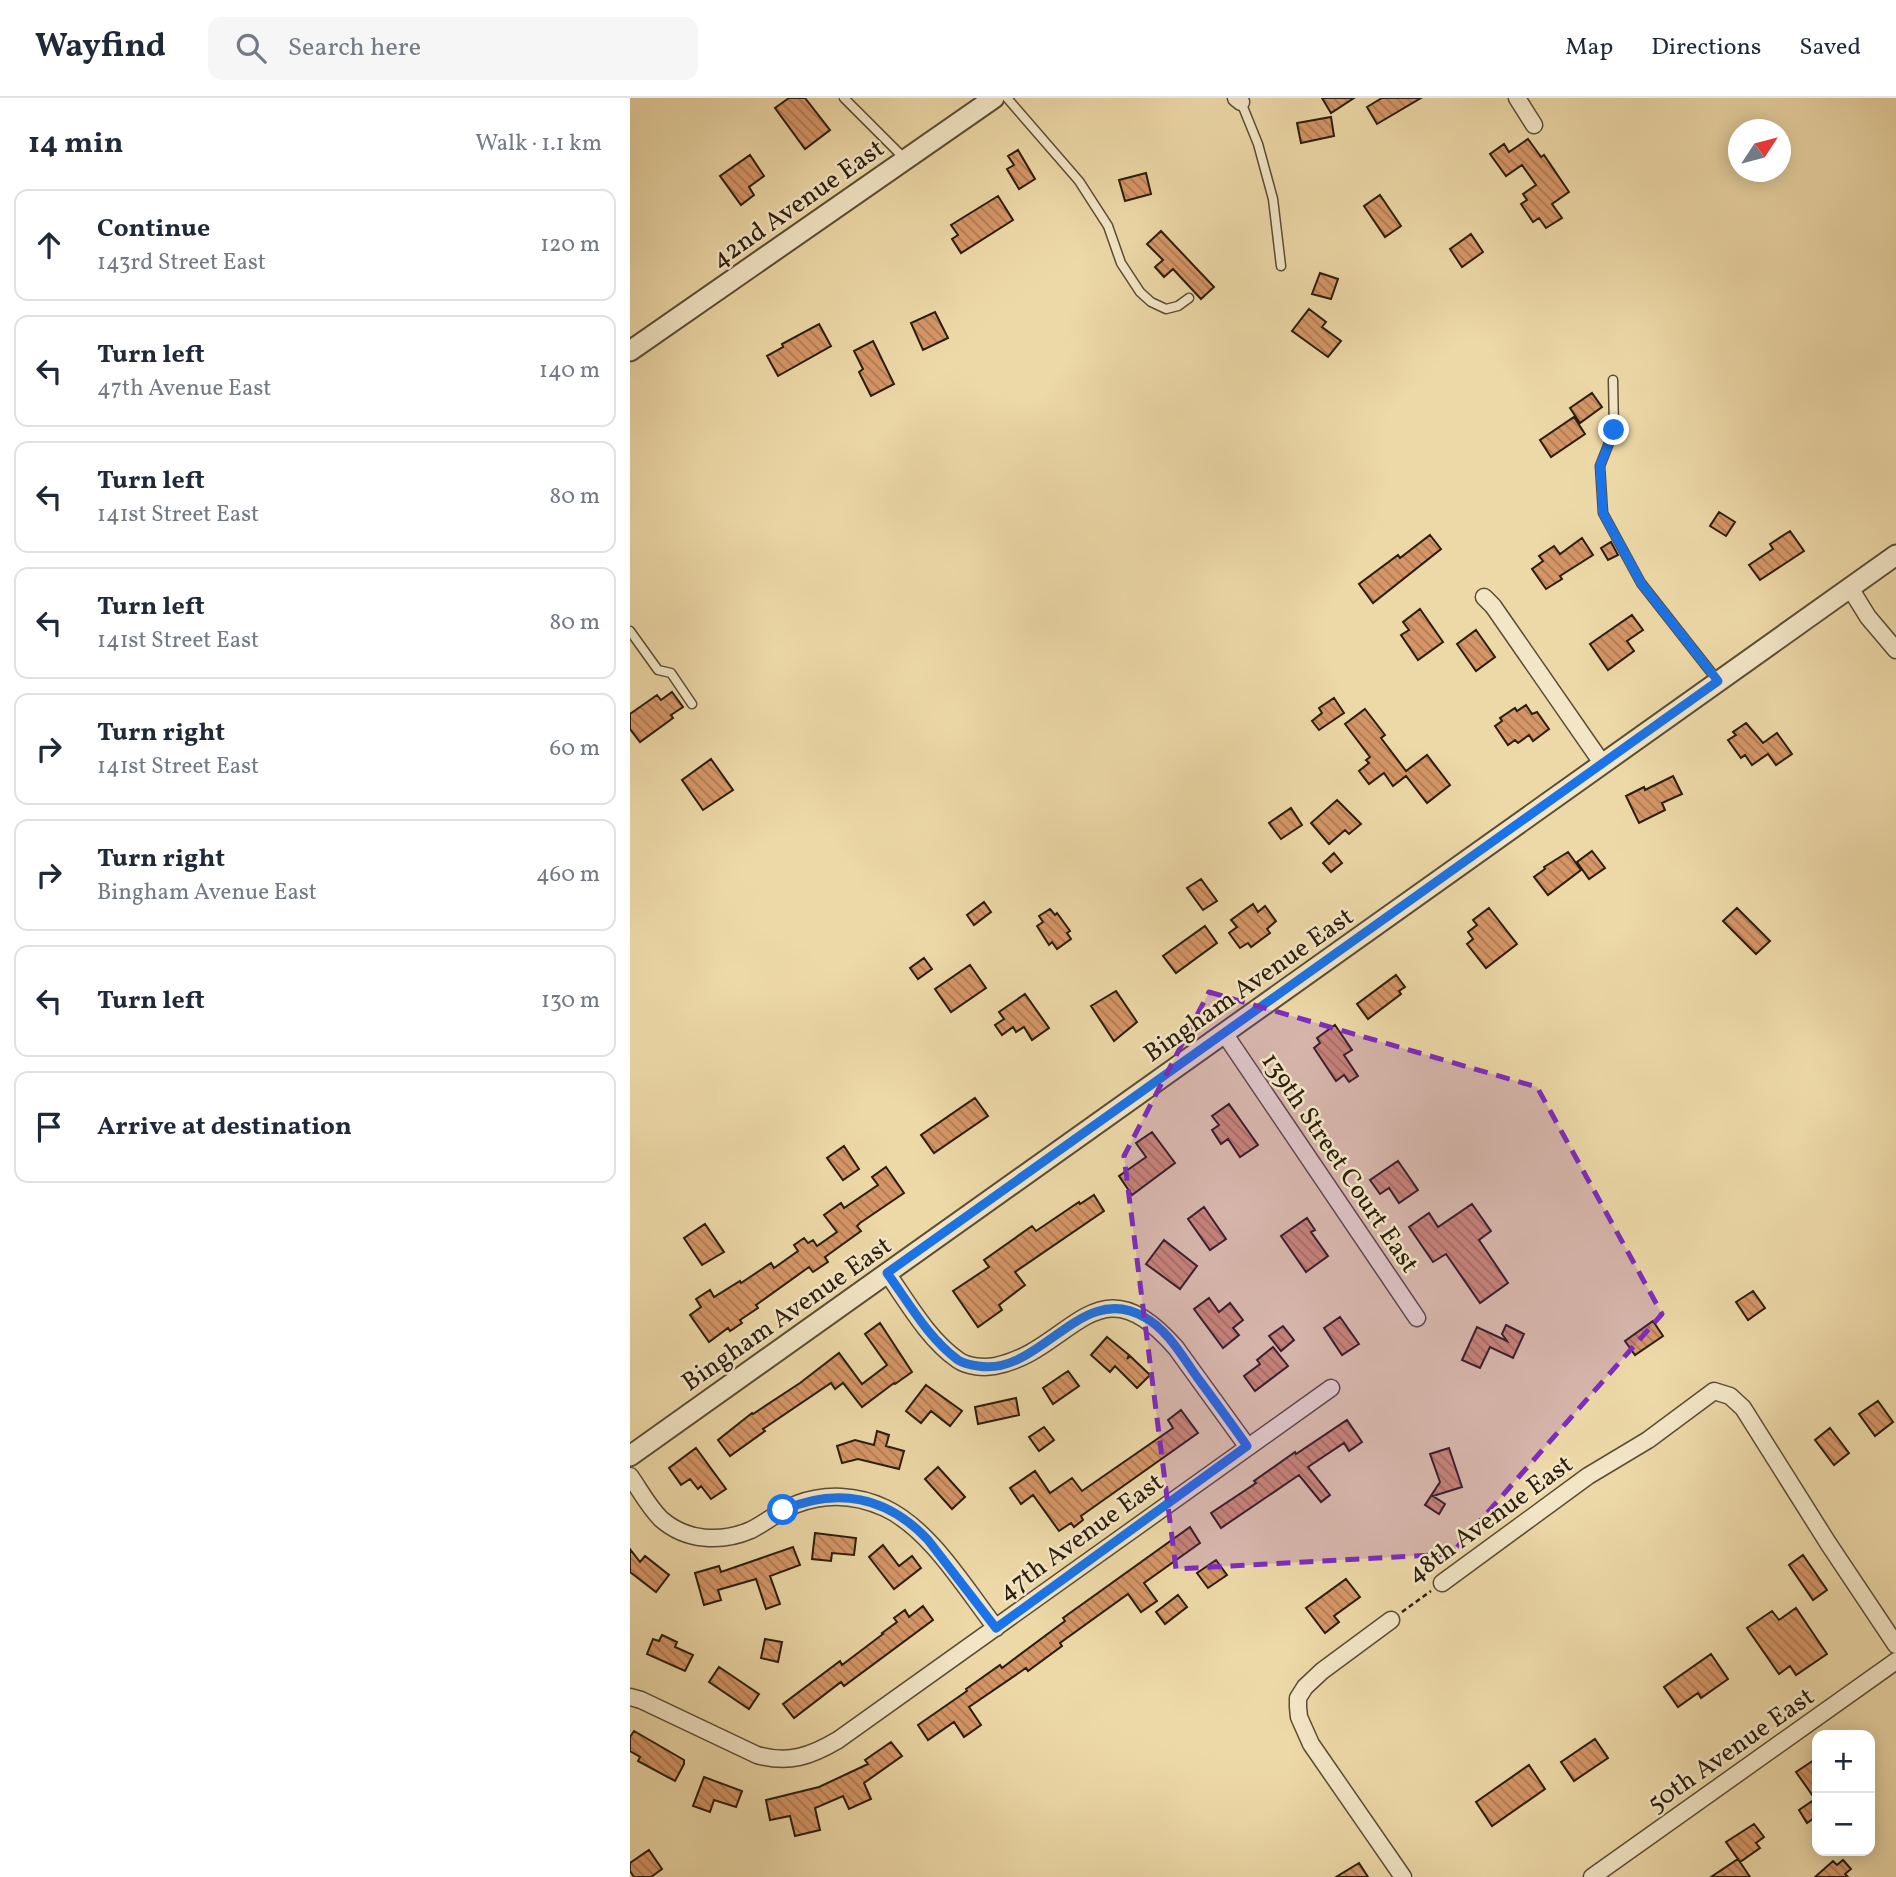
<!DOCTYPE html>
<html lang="en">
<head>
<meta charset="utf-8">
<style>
  :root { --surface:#fff; --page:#f6f6f7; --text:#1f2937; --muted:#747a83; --line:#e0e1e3 }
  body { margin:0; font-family:Vollkorn,serif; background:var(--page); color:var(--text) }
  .controls { position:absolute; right:21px; bottom:21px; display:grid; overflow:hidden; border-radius:14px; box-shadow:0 4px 18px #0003 }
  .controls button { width:63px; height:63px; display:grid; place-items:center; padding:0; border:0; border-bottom:2px solid var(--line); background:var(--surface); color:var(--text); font:35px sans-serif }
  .compass { position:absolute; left:1098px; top:21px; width:63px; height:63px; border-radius:50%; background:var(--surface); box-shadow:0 4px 18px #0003; rotate:54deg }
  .stop { position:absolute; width:21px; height:21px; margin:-16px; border:5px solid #1a73e8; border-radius:50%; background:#fff }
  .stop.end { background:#1a73e8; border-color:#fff; box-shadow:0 2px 7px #0008 }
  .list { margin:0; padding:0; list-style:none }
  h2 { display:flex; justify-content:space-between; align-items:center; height:91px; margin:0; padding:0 28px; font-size:30px }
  h2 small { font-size:23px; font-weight:400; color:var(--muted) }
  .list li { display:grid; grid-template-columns:46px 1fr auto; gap:21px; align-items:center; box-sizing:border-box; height:112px; margin:0 14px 14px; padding:0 14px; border:2px solid var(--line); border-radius:14px }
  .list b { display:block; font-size:26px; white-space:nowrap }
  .list p { margin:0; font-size:23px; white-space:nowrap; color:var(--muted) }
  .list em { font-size:23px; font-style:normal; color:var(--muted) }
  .icon { flex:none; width:38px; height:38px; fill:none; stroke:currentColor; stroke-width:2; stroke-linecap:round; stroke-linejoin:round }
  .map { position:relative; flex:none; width:1266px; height:1779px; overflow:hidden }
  header { display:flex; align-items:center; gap:42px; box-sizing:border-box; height:98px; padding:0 35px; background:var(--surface); border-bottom:2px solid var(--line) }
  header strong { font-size:33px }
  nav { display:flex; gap:38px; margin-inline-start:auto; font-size:24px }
  .search { width:490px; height:63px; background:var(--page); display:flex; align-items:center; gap:18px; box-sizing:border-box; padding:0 24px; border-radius:14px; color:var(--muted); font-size:26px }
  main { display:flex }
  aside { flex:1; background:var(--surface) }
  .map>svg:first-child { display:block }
</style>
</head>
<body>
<header>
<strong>Wayfind</strong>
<div class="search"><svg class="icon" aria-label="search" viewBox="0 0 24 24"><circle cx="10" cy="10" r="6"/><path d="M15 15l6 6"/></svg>Search here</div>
<nav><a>Map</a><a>Directions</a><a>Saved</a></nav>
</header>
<main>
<aside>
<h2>14 min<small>Walk · 1.1 km</small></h2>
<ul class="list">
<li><svg class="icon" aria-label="ahead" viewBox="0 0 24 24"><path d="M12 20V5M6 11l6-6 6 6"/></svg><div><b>Continue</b><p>143rd Street East</p></div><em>120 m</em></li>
<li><svg class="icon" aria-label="left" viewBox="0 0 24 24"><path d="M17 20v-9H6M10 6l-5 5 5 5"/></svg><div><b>Turn left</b><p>47th Avenue East</p></div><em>140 m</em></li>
<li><svg class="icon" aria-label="left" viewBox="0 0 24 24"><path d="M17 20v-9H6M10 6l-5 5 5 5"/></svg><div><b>Turn left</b><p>141st Street East</p></div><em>80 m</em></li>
<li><svg class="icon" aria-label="left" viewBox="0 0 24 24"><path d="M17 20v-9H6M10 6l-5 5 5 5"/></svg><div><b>Turn left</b><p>141st Street East</p></div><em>80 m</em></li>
<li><svg class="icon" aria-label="right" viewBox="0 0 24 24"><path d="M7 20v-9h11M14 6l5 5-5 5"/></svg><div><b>Turn right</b><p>141st Street East</p></div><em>60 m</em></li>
<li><svg class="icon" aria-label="right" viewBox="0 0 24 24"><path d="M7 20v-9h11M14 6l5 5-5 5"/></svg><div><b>Turn right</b><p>Bingham Avenue East</p></div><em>460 m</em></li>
<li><svg class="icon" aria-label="left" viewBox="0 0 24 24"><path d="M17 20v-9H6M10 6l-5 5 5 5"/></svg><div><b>Turn left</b></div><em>130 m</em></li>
<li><svg class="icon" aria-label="arrive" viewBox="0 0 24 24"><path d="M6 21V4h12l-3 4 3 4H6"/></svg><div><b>Arrive at destination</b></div></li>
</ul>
</aside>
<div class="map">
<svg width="1266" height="1779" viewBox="0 0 1266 1779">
  <defs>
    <pattern id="building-back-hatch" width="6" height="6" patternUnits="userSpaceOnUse" patternTransform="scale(1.75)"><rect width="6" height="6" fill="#d69667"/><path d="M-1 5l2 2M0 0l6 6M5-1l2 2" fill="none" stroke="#ae7a53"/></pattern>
  </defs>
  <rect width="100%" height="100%" fill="#edd8a7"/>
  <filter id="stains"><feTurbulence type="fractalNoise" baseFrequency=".00286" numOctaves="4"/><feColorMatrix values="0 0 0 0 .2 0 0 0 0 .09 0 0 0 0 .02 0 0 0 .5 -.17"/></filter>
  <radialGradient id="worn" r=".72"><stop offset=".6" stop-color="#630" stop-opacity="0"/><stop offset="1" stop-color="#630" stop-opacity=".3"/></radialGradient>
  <!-- building -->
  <path fill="url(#building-back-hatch)" stroke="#2a1d0d" stroke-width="2" d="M159 0H175L200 32 175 51 145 10Z
    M692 0H724L701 15Z
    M752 0H791L747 26 737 9Z
    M701 19 704 38 671 45 667 25Z
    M898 41 911 59 914 57 939 94 922 106 932 120 916 130 909 120 903 124 891 106 897 102 893 96 906 87 892 67 876 78 860 56 874 46 879 54Z
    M388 52 405 81 389 91 377 71 384 67 378 58Z
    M120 57 134 78 119 89 124 97 111 107 90 78Z
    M516 75 521 96 495 103 489 82Z
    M750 97 771 128 755 139 734 108Z
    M368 98 383 122 331 155 322 141 328 137 321 127Z
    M531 133 584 189 571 201 543 171 534 179 525 169 533 162 517 146Z
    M841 136 853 154 832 169 820 151Z
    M690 175 708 181 701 201 682 196Z
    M679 211 696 224 692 229 711 243 698 259 662 233Z
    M305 214 318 240 293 252 281 225Z
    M189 226 201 248 148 278 137 258 153 249 152 246Z
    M243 243 264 286 241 298 229 274 233 271 224 253Z
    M962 295 972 309 950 325 940 310Z
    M944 319 955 336 921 359 910 342Z
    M1089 414 1105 424 1096 438 1080 428Z
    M1160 433 1174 453 1130 482 1119 467 1143 451 1140 446Z
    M800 437 811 451 743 505 729 486 768 457 770 460Z
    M952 440 963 457 930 478 932 481 916 491 902 471 913 463 909 458 924 448 930 456Z
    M981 444 988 457 978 462 971 450Z
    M790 511 813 544 788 562 771 537 779 532 773 524Z
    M1002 517 1013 532 997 543 1004 553 978 572 960 546Z
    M846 532 865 559 846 573 827 546Z
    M42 594 53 609 41 617 43 620 10 644 0 631V616L27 597 31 602Z
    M704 600 714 615 689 632 682 623 692 615 689 610Z
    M896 607 902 616 907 614 919 631 903 643 899 637 888 645 885 642 878 647 865 628 872 623 870 620 885 610 887 613Z
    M735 611 755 637 751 640 776 673 797 657 820 687 797 705 776 678 763 688 754 675 739 686 729 673 739 665 736 662 740 659 715 626Z
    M1116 625 1133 645 1147 635 1162 656 1146 667 1138 656 1122 667 1115 657 1111 660 1098 642 1106 637 1103 634Z
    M81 661 103 692 73 712 52 682Z
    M1043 678 1052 696 1032 705 1035 712 1009 725 996 698 1014 689 1015 692Z
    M707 702 731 726 719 736 715 732 699 746 681 725Z
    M661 710 672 727 651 741 639 725Z
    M962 753 975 770 959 781 947 764Z
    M938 754 951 772 918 797 904 779 915 771 914 769Z
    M704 755 712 765 701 774 693 765Z
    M571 781 587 803 573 812 557 790Z
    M354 804 361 814 344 827 337 817Z
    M623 806 628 814 635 808 646 823 637 831 640 835 621 849 618 845 610 850 599 835 607 829 601 822Z
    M859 810 887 846 856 870 837 846 843 841 838 834 847 827 843 822Z
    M1107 810 1140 843 1126 856 1093 823Z
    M420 811 425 817 427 815 440 833 437 835 441 841 427 851 422 844 419 847 407 828 413 824 409 818Z
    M575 828 587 845 546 875 533 858Z
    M294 860 302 871 288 881 280 870Z
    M340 867 356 890 321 914 305 891Z
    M766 877 775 889 769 893 771 896 738 921 727 906Z
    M486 893 507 924 484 943 461 908Z
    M395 896 419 930 402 942 394 929 386 934 383 929 372 937 365 927 374 921 369 914Z
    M705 927 722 952 714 957 728 978 719 984 714 977 706 983 684 950 690 945 687 940Z
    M345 1000 358 1018 304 1055 291 1037Z
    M599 1006 628 1047 610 1059 598 1041 591 1046 582 1032 589 1027 582 1018Z
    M522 1034 545 1065 502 1097 489 1078 516 1059 506 1045Z
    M214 1048 229 1071 213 1082 197 1060Z
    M768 1063 788 1092 769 1105 759 1090 750 1096 740 1082Z
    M256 1069 274 1095 230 1125 227 1128 231 1133 195 1159 198 1164 183 1174 179 1169 126 1207 128 1210 110 1222 112 1225 100 1233 98 1230 79 1244 60 1217 71 1209 66 1201 80 1192 84 1199 110 1183 111 1185 141 1165 144 1170 168 1153 164 1147 174 1140 178 1145 183 1142 187 1148 207 1134 194 1117 211 1105 214 1110 248 1087 242 1079Z
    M464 1097 474 1113 385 1174 395 1187 369 1207 372 1212 348 1229 323 1193 359 1169 354 1162 402 1128 406 1133 449 1104 450 1106Z
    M842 1106 861 1133 849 1142 878 1185 850 1205 816 1156 803 1164 779 1129 799 1115 808 1129Z
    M574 1109 596 1141 580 1152 558 1121Z
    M677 1120 685 1132 681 1134 698 1158 676 1174 651 1138Z
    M75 1126 94 1154 72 1167 54 1140Z
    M534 1142 567 1168 550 1191 516 1166Z
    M1123 1193 1135 1210 1118 1222 1106 1204Z
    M579 1200 589 1214 600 1205 613 1222 603 1230 609 1237 593 1250 564 1211Z
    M710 1219 729 1246 712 1257 694 1230Z
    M1023 1223 1033 1238 1005 1257 995 1243Z
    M250 1225 282 1274 265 1286 264 1285 232 1309 213 1285 205 1291 201 1285 133 1331 135 1333 100 1358 88 1342 122 1315 123 1316 170 1285 209 1255 232 1286 257 1267 235 1236Z
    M876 1227 894 1236 883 1260 860 1249 850 1270 832 1262 847 1229 877 1243 872 1236Z
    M653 1228 664 1242 651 1253 639 1238Z
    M477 1239 499 1257 497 1261 500 1258 520 1277 507 1290 485 1268 480 1274 461 1257Z
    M643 1249 658 1268 625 1293 614 1278 630 1266 627 1262Z
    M438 1273 449 1288 423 1306 413 1290Z
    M296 1287 332 1313 320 1328 301 1313 291 1325 276 1313Z
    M386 1300 389 1317 348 1326 345 1309Z
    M1248 1303 1263 1324 1245 1338 1229 1316Z
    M551 1312 568 1335 451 1418 453 1422 444 1429 441 1425 429 1433 403 1397 391 1406 380 1390 405 1373 420 1395 442 1380 452 1393 543 1330 538 1322Z
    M717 1322 732 1344 719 1353 714 1345 678 1369 700 1397 691 1404 669 1377 591 1430 581 1415 626 1385 624 1383 665 1354 666 1356Z
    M414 1329 424 1342 409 1353 399 1339Z
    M1200 1330 1219 1355 1204 1367 1185 1342Z
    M247 1333 259 1337 256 1348 274 1353 269 1371 228 1361 212 1365 207 1348 225 1342 244 1347Z
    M66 1350 96 1391 81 1401 71 1388 68 1391 60 1381 51 1387 39 1370Z
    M819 1350 832 1389 803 1398 815 1406 809 1416 795 1407 810 1384 800 1356Z
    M308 1369 335 1399 322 1411 295 1381Z
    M560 1429 570 1445 514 1485 527 1503 511 1514 498 1496 430 1545 432 1548 398 1573 396 1570 339 1609 351 1627 334 1639 324 1624 298 1642 288 1627 337 1593 336 1591 370 1567 372 1570 435 1523 433 1520Z
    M185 1435 226 1440 224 1457 202 1455 201 1463 182 1461Z
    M253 1447 269 1468 282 1458 291 1470 264 1491 239 1459Z
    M163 1449 170 1467 140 1478 150 1506 136 1511 126 1481 88 1492 91 1502 74 1507 65 1475 89 1468 91 1474Z
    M0 1451 10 1464 15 1458 39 1477 26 1494 0 1474Z
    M1173 1457 1197 1492 1183 1502 1159 1467Z
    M586 1462 597 1477 578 1490 567 1475Z
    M716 1481 730 1499 704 1518 709 1524 695 1535 676 1510Z
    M548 1497 557 1509 535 1526 526 1514Z
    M293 1508 303 1522 214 1588 211 1584 164 1620 153 1606 210 1563 212 1567 253 1536 252 1535 267 1524 264 1520 275 1512 279 1519Z
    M1166 1510 1197 1556 1166 1577 1160 1568 1149 1576 1117 1530 1142 1513 1149 1522Z
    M32 1537 47 1544 45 1549 63 1557 55 1573 17 1556 23 1541 29 1543Z
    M135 1541 152 1544 148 1564 131 1560Z
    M1081 1556 1098 1581 1071 1600 1068 1595 1048 1609 1034 1589Z
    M89 1569 129 1596 119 1611 79 1584Z
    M4 1633 54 1662V1666L45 1683 8 1663 10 1659 0 1653V1639Z
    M965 1641 978 1660 944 1683 931 1664Z
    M261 1644 272 1658 234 1685 241 1701 219 1711 213 1698 185 1710 190 1732 165 1738 160 1718 140 1722 136 1702 189 1689 238 1666 235 1662Z
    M1187 1660V1718L1177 1725 1169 1712 1185 1701 1166 1674Z
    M899 1667 915 1691 862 1728 846 1704Z
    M74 1679 112 1693 106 1709 84 1702 80 1714 63 1708Z
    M1124 1726 1134 1739 1126 1745 1130 1750 1110 1764 1096 1744Z
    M19 1752 32 1771 21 1779H4L0 1773V1765Z
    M1108 1761 1120 1779H1081Z
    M1213 1762 1221 1771 1215 1776 1218 1779H1185L1203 1763 1207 1767Z
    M729 1765 738 1779H706Z"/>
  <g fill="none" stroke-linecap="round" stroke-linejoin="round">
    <defs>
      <path id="service" d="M214 0 276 62
        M377 0 449 83 478 128 491 165 510 194 521 204 536 211 548 208 559 200
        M611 4 628 46 643 101 651 168
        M983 282 984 332 970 368 973 415 1011 485 1088 583
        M0 533 28 572 41 575 62 606"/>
      <path id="minor" d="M606 0 611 4
        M887 0 904 27
        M1220 490 1238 519 1266 552
        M854 499 863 508 972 665
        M594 935 787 1220
        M257 1175C278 1205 298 1241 328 1262 338 1269 354 1270 365 1268 442 1253 467 1158 546 1250L617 1348
        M0 1378C10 1392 18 1408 31 1421 56 1443 91 1445 121 1432 137 1424 150 1412 167 1406 196 1395 227 1397 255 1410 300 1431 335 1490 366 1530
        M812 1485 958 1378 1018 1342 1084 1293 1100 1298 1113 1310 1198 1445 1266 1547
        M761 1522 692 1573 675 1589 668 1600V1609L669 1619 681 1646 773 1779
        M0 1599 11 1602 127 1657C159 1666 181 1658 208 1642L701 1290
        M962 1779 1266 1563"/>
      <path id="tertiary" d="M0 253 364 0
        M0 1358 1266 457"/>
    </defs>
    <!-- service casing -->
    <use href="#service" stroke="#5b4c34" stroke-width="11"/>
    <!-- minor casing -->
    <use href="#minor" stroke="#5b4c34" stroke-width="19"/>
    <!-- tertiary casing -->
    <use href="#tertiary" stroke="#5b4c34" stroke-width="23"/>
    <!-- path -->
    <path stroke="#2a1d0d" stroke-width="2.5" stroke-dasharray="5 3.5" stroke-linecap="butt" d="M772 1514 801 1493"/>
    <!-- service -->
    <use href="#service" stroke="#f3e6c6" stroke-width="8"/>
    <!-- minor -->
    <use href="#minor" stroke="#f3e6c6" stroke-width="16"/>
    <!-- tertiary -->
    <use href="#tertiary" stroke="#f3e6c6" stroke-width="19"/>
  </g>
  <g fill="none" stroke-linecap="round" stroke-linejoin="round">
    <!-- route -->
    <path stroke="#1a73e8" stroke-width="9" d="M153 1412C207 1389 257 1398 298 1442L366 1530 617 1348C601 1325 584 1302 567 1279 552 1258 537 1231 514 1219 451 1182 410 1279 348 1268 341 1267 334 1266 328 1262 298 1240 279 1205 257 1175L1088 583 1011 485 973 415 970 368 984 332"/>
  </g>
  <!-- marked area -->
  <path fill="#7b2cbf" fill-opacity="0.2" stroke="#7b2cbf" stroke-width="5" stroke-dasharray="14 9" stroke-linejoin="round" d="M579 894 907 989 1032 1216 821 1456 546 1471 494 1058Z"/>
  <g text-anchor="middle" stroke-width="5" stroke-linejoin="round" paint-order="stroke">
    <!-- street labels -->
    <g font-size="26" fill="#2a1d0d" stroke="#f3e6c6">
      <text transform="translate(167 105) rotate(-35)" y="9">42nd Avenue East</text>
      <text transform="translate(618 886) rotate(-35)" y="9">Bingham Avenue East</text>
      <text transform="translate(711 1064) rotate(56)" y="9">139th Street Court East</text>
      <text transform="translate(156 1215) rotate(-35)" y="9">Bingham Avenue East</text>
      <text transform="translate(859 1420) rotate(-36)" y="9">48th Avenue East</text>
      <text transform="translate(450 1438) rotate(-36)" y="9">47th Avenue East</text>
      <text transform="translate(1100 1651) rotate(-35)" y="9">50th Avenue East</text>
    </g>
  </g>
  <rect width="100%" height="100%" filter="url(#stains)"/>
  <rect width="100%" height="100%" fill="url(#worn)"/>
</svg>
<div class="controls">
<button>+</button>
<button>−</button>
</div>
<svg class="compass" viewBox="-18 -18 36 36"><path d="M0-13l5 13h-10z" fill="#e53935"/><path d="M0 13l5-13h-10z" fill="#747a83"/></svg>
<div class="stop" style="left:153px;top:1412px"></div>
<div class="stop end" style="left:984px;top:332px"></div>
</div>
</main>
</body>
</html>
